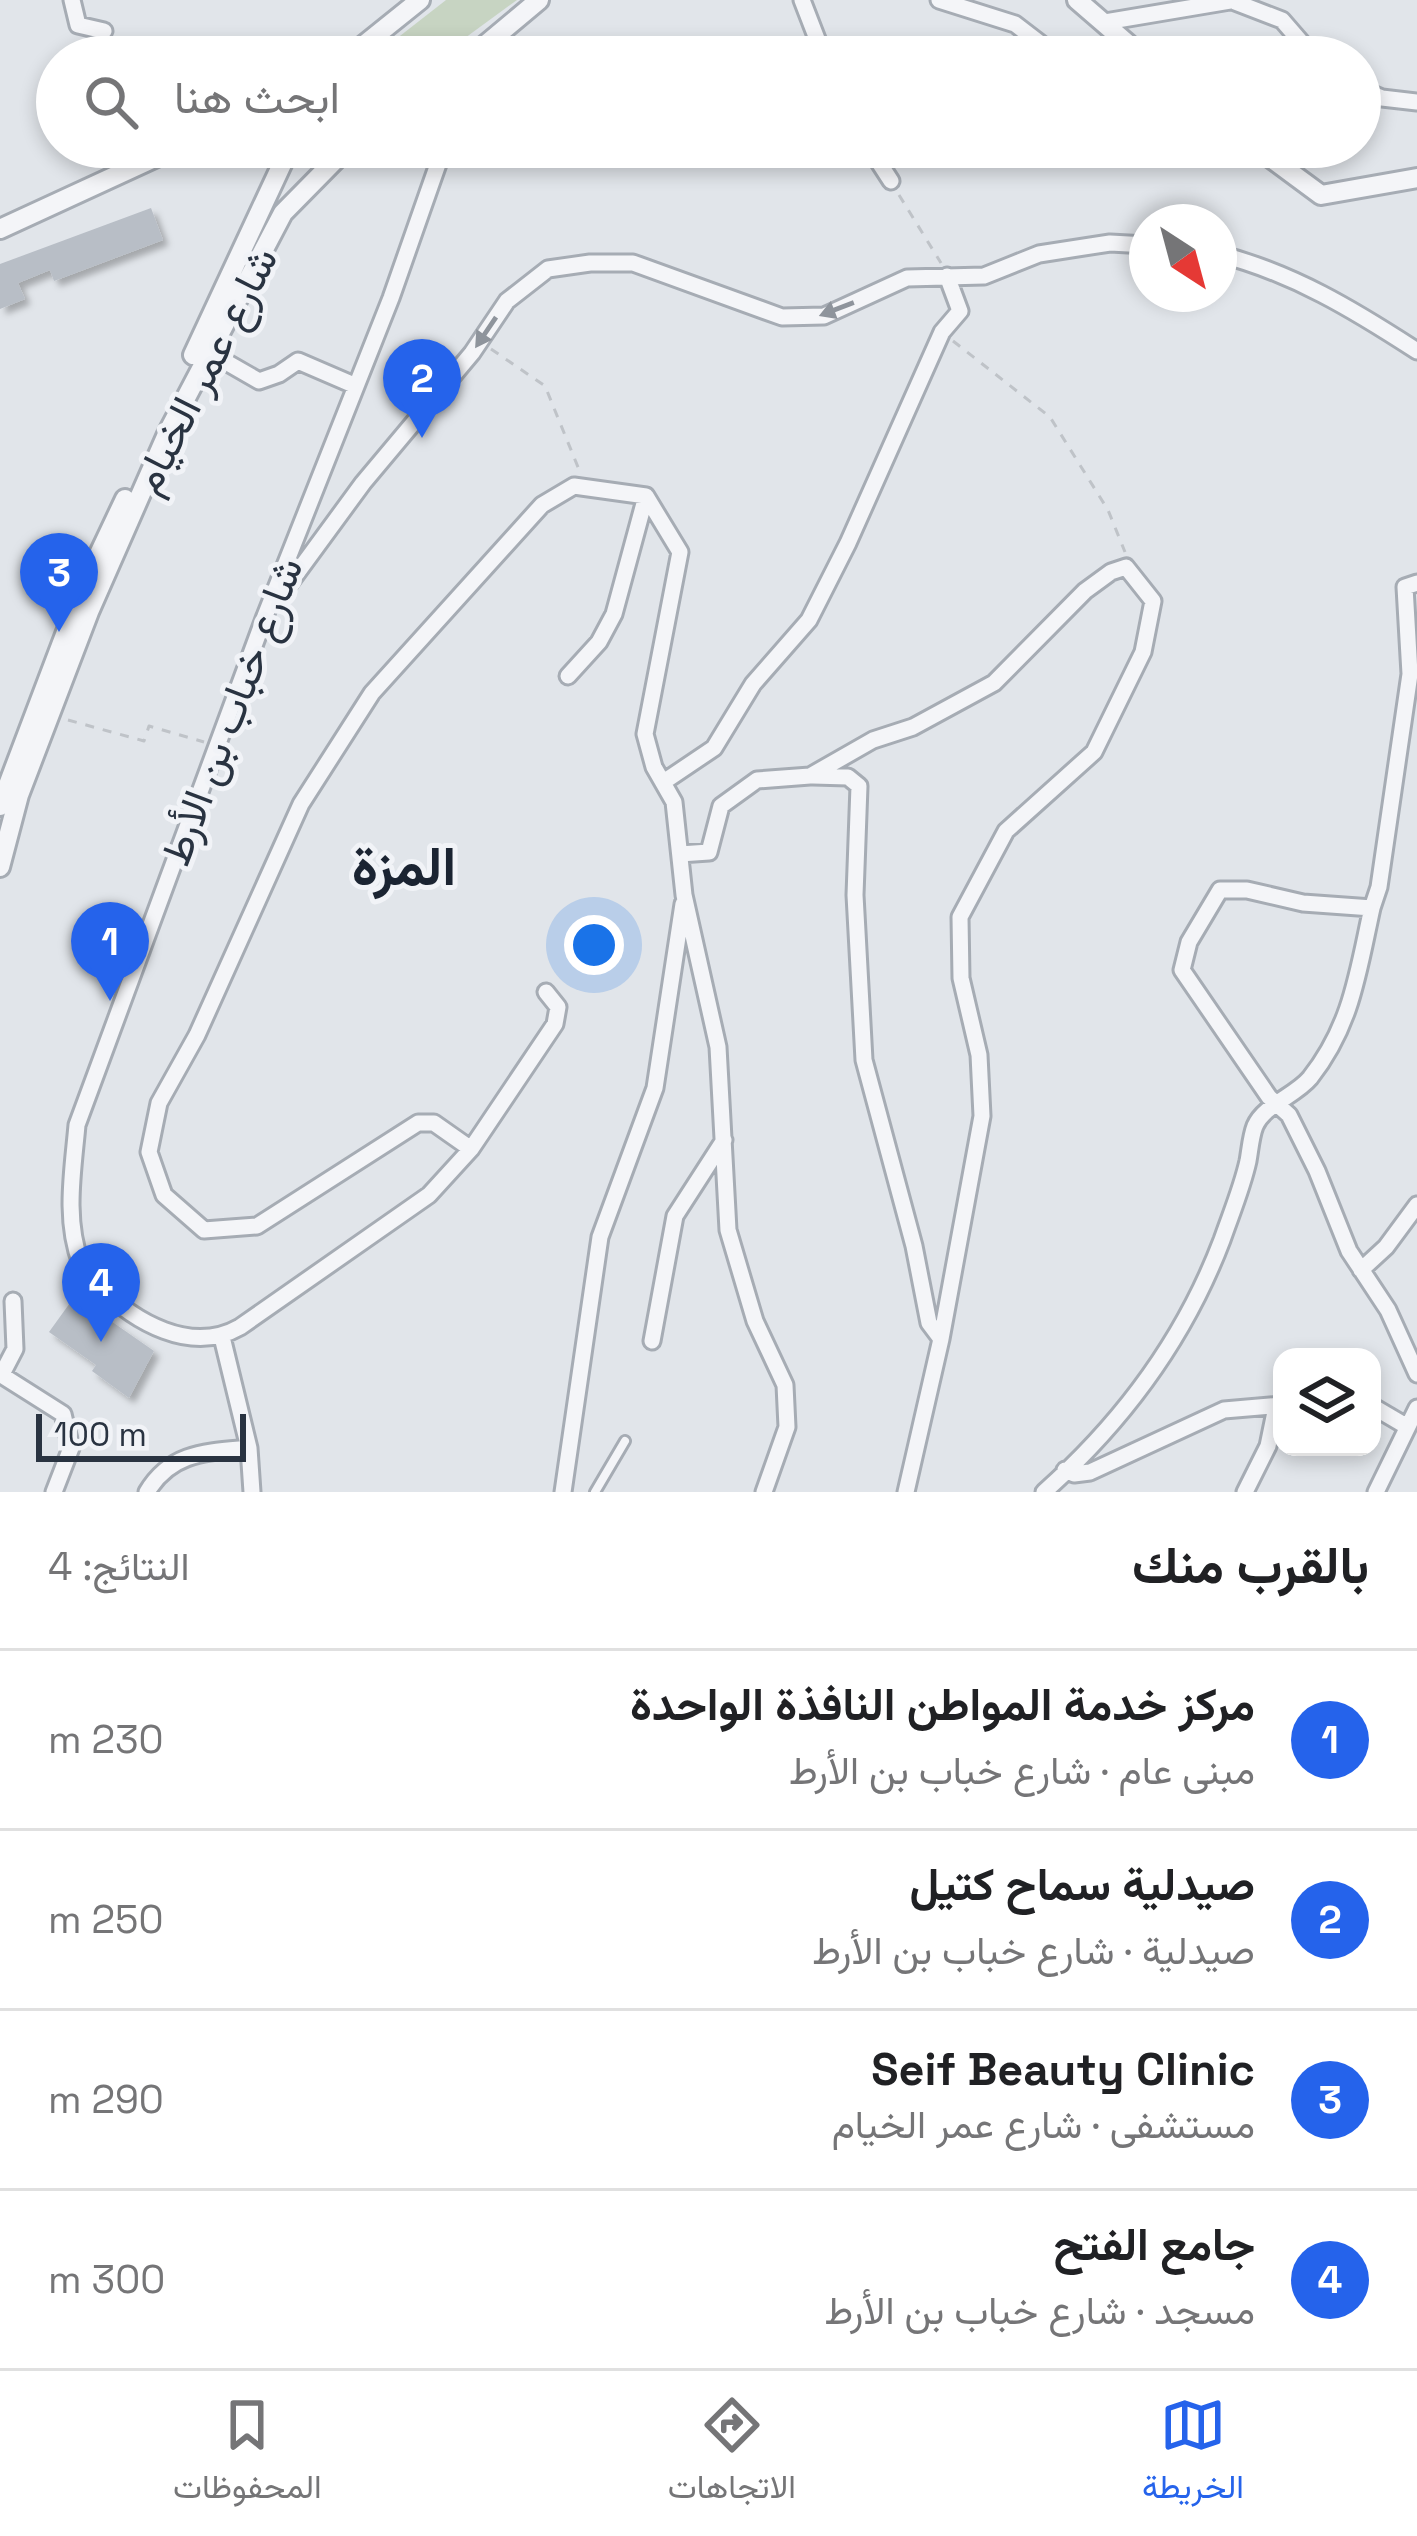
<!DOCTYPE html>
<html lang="ar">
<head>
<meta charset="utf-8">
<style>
  :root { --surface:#fff; --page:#f2f2f2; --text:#202124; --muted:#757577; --line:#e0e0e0; --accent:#2563eb }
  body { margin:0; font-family:"Space Grotesk",Vazirmatn,sans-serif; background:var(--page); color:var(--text); direction:rtl }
  .controls { position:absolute; right:36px; bottom:36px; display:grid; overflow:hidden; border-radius:24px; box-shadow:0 6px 18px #0003 }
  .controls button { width:108px; height:108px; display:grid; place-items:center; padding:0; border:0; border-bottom:3px solid var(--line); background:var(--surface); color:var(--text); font:60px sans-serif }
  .compass { position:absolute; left:1129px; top:204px; width:108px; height:108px; border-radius:50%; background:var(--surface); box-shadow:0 6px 18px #0003; rotate:144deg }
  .scale { position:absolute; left:36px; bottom:30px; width:210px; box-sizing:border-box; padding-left:12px; border:6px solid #293341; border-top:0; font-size:33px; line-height:42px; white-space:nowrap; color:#293341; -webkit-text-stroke:9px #f1f3f7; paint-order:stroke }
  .you { position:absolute; left:594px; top:945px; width:42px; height:42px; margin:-30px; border:9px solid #fff; border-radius:50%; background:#1a73e8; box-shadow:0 0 0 18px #1a73e833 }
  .badge { display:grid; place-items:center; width:78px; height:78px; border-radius:50%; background:var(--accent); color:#fff; font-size:39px; font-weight:700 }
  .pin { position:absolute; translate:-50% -99px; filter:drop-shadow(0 3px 6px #0008) }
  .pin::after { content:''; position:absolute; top:63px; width:42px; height:36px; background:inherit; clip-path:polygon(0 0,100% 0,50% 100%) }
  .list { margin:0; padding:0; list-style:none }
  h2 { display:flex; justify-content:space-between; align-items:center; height:156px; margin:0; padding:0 48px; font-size:51px }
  h2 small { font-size:39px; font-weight:400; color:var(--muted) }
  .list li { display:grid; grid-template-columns:78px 1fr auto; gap:36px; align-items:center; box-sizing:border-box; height:180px; padding:0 48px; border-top:3px solid var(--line) }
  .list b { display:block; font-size:45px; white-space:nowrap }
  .list p { margin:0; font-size:39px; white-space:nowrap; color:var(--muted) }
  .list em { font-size:39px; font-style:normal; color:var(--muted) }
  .icon { flex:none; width:66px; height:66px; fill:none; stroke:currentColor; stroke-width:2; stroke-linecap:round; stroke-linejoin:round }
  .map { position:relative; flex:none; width:1417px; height:1492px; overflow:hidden; direction:ltr }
  .search { position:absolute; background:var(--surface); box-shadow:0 6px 18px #0003; left:36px; right:36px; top:36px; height:132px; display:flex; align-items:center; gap:30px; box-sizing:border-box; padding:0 42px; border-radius:66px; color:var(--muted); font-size:45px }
  .sheet { height:876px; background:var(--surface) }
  nav { display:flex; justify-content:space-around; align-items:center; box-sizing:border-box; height:168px; border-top:3px solid var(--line); background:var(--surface); font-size:33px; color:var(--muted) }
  nav a { display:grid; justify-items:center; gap:6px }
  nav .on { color:var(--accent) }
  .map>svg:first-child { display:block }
</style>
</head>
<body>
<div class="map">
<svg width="1417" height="1492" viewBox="0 0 1417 1492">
  <defs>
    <filter id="shadow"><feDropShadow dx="5.5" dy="5.5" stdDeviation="3" flood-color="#0004"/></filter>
  </defs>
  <rect width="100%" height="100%" fill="#e1e5ea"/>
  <!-- green -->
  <path fill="#c7d4c2" d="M446 0H517L439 57H373Z"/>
  <!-- building -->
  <path fill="#b8bec6" filter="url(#shadow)" d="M151 208 163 240 54 281 50 270 18 283 25 299 0 309V264Z
    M75 1296 154 1351 129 1398 92 1371 96 1365 49 1332Z"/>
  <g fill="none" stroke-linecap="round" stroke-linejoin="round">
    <defs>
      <path id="service" d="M595 1492 625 1441"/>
      <path id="minor" d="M72 0 78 25 104 31
        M802 0 824 57
        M939 0 1015 24 1058 57
        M1235 2 1282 20 1314 57
        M1105 22 1236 0
        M1360 89 1382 98 1417 102
        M444 147 391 298 265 616 77 1125C73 1171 64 1219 81 1264 85 1272 93 1279 99 1286 134 1322 191 1355 240 1327L429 1195 471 1149 555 1024 558 1007 546 992
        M869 147 891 181
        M1219 254C1293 273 1354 310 1417 351
        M226 362 259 381 279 374 298 361 356 386
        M1417 583 1405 587 1410 674 1379 887 1372 908 1303 903 1247 890H1220L1189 942 1182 970 1269 1097 1289 1115 1317 1171 1349 1251 1388 1310 1417 1374
        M278 599 363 483 472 353 507 301 548 269 590 263H633L782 317 824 316 907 278 984 276 1039 254 1110 243 1147 245
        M568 676 599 642 614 614 646 496
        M813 776 848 777 859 786 855 895 864 1060 914 1246 929 1323 941 1339
        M665 781 714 748 753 684 809 620 848 543 942 332 960 311 947 276
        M680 854 709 852 721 806 757 780 810 776 873 740 913 727 994 683 1085 591 1111 572 1126 567 1153 601 1143 652 1094 752 1006 831 960 917 961 978 979 1055 982 1116 941 1339 906 1492
        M471 1149 434 1123H418L257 1226 204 1230 164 1195 149 1152 159 1103 197 1035 301 804 372 693 542 505 574 486 646 496 680 552 645 734 654 767 674 802 684 895 718 1047 728 1230 755 1321 785 1385 787 1427 764 1492
        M1361 1270 1386 1247 1417 1205
        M222 1337 249 1448 252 1492
        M652 1341 675 1216 724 1140
        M0 1374 63 1414 71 1448 54 1492
        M2 1374 15 1349 13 1301
        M1372 1406 1406 1426
        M1065 1470 1074 1474 1090 1472 1224 1410 1282 1405
        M147 1492C171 1452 206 1452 249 1448
        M563 1492 600 1237 655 1088 683 904
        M1044 1492C1124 1421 1184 1340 1222 1240 1231 1214 1242 1188 1248 1161 1250 1150 1251 1136 1255 1126 1264 1105 1295 1096 1310 1078 1352 1025 1358 971 1372 908
        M1245 1492 1268 1446 1276 1407
        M1376 1492 1417 1408"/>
      <path id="tertiary" d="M1077 0 1143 57
        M349 57 420 0
        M471 57 539 0
        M1256 147 1321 195 1417 178
        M0 229 178 147
        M193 355 290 147
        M0 806 82 590 125 499
        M0 867 19 795 89 612 168 432 283 213 348 147"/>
    </defs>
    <!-- service casing -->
    <use href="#service" stroke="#a6acb4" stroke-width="14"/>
    <!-- minor casing -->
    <use href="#minor" stroke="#a6acb4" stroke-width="21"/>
    <!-- tertiary casing -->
    <use href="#tertiary" stroke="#a6acb4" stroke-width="24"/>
    <!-- path -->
    <path stroke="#bfc3c8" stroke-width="3" stroke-dasharray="9 9" stroke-linecap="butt" d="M899 195 941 263
      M953 341 1050 417 1108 510 1125 552
      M491 349 545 386 580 472
      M68 720 144 741 149 726 204 742"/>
    <!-- service -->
    <use href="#service" stroke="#f4f5f8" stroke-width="8"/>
    <!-- minor -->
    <use href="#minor" stroke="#f4f5f8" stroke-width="15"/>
    <!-- tertiary -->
    <use href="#tertiary" stroke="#f4f5f8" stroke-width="18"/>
  </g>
  <!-- one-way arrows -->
  <defs><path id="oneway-solid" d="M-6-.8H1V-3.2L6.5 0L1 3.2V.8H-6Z" transform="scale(3)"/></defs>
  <g fill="#8e949c">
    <use href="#oneway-solid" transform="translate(837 309) rotate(159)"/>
    <use href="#oneway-solid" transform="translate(486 332) rotate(124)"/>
  </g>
  <g text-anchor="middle" stroke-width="10" stroke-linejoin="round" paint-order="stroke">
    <!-- street labels -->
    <g font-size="42" fill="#293341" stroke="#f1f3f7">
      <text transform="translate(204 370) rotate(-63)" y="15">شارع عمر الخيام</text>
      <text transform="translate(231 711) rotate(-69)" y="15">شارع خباب بن الأرط</text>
    </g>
    <!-- district labels -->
    <g font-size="54" font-weight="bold" fill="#1b2432" stroke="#f1f3f7">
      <text x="404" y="885">المزة</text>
    </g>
  </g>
</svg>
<div class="controls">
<button><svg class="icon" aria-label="layers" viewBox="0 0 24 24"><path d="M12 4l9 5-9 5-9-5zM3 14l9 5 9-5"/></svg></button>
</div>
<svg class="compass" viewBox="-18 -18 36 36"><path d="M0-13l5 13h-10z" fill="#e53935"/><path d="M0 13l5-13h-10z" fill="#757577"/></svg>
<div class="scale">100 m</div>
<div class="you"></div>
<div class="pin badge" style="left:110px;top:1001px">1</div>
<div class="pin badge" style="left:422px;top:438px">2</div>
<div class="pin badge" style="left:59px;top:632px">3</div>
<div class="pin badge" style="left:101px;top:1342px">4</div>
<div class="search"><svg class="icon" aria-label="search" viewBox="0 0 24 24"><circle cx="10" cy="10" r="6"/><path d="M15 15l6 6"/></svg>ابحث هنا</div>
</div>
<section class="sheet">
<h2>بالقرب منك<small>النتائج: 4</small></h2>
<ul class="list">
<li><span class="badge">1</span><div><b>مركز خدمة المواطن النافذة الواحدة</b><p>مبنى عام · شارع خباب بن الأرط</p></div><em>230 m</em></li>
<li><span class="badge">2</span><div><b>صيدلية سماح كتيل</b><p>صيدلية · شارع خباب بن الأرط</p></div><em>250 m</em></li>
<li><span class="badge">3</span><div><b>Seif Beauty Clinic</b><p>مستشفى · شارع عمر الخيام</p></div><em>290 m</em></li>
<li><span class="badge">4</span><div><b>جامع الفتح</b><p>مسجد · شارع خباب بن الأرط</p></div><em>300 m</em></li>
</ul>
</section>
<nav>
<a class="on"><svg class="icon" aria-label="map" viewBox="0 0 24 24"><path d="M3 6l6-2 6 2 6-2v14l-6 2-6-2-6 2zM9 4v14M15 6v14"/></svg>الخريطة</a>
<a><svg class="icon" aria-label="directions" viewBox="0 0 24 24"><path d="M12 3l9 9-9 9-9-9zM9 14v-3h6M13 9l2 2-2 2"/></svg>الاتجاهات</a>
<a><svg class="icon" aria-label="saved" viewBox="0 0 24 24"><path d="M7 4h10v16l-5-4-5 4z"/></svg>المحفوظات</a>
</nav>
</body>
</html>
